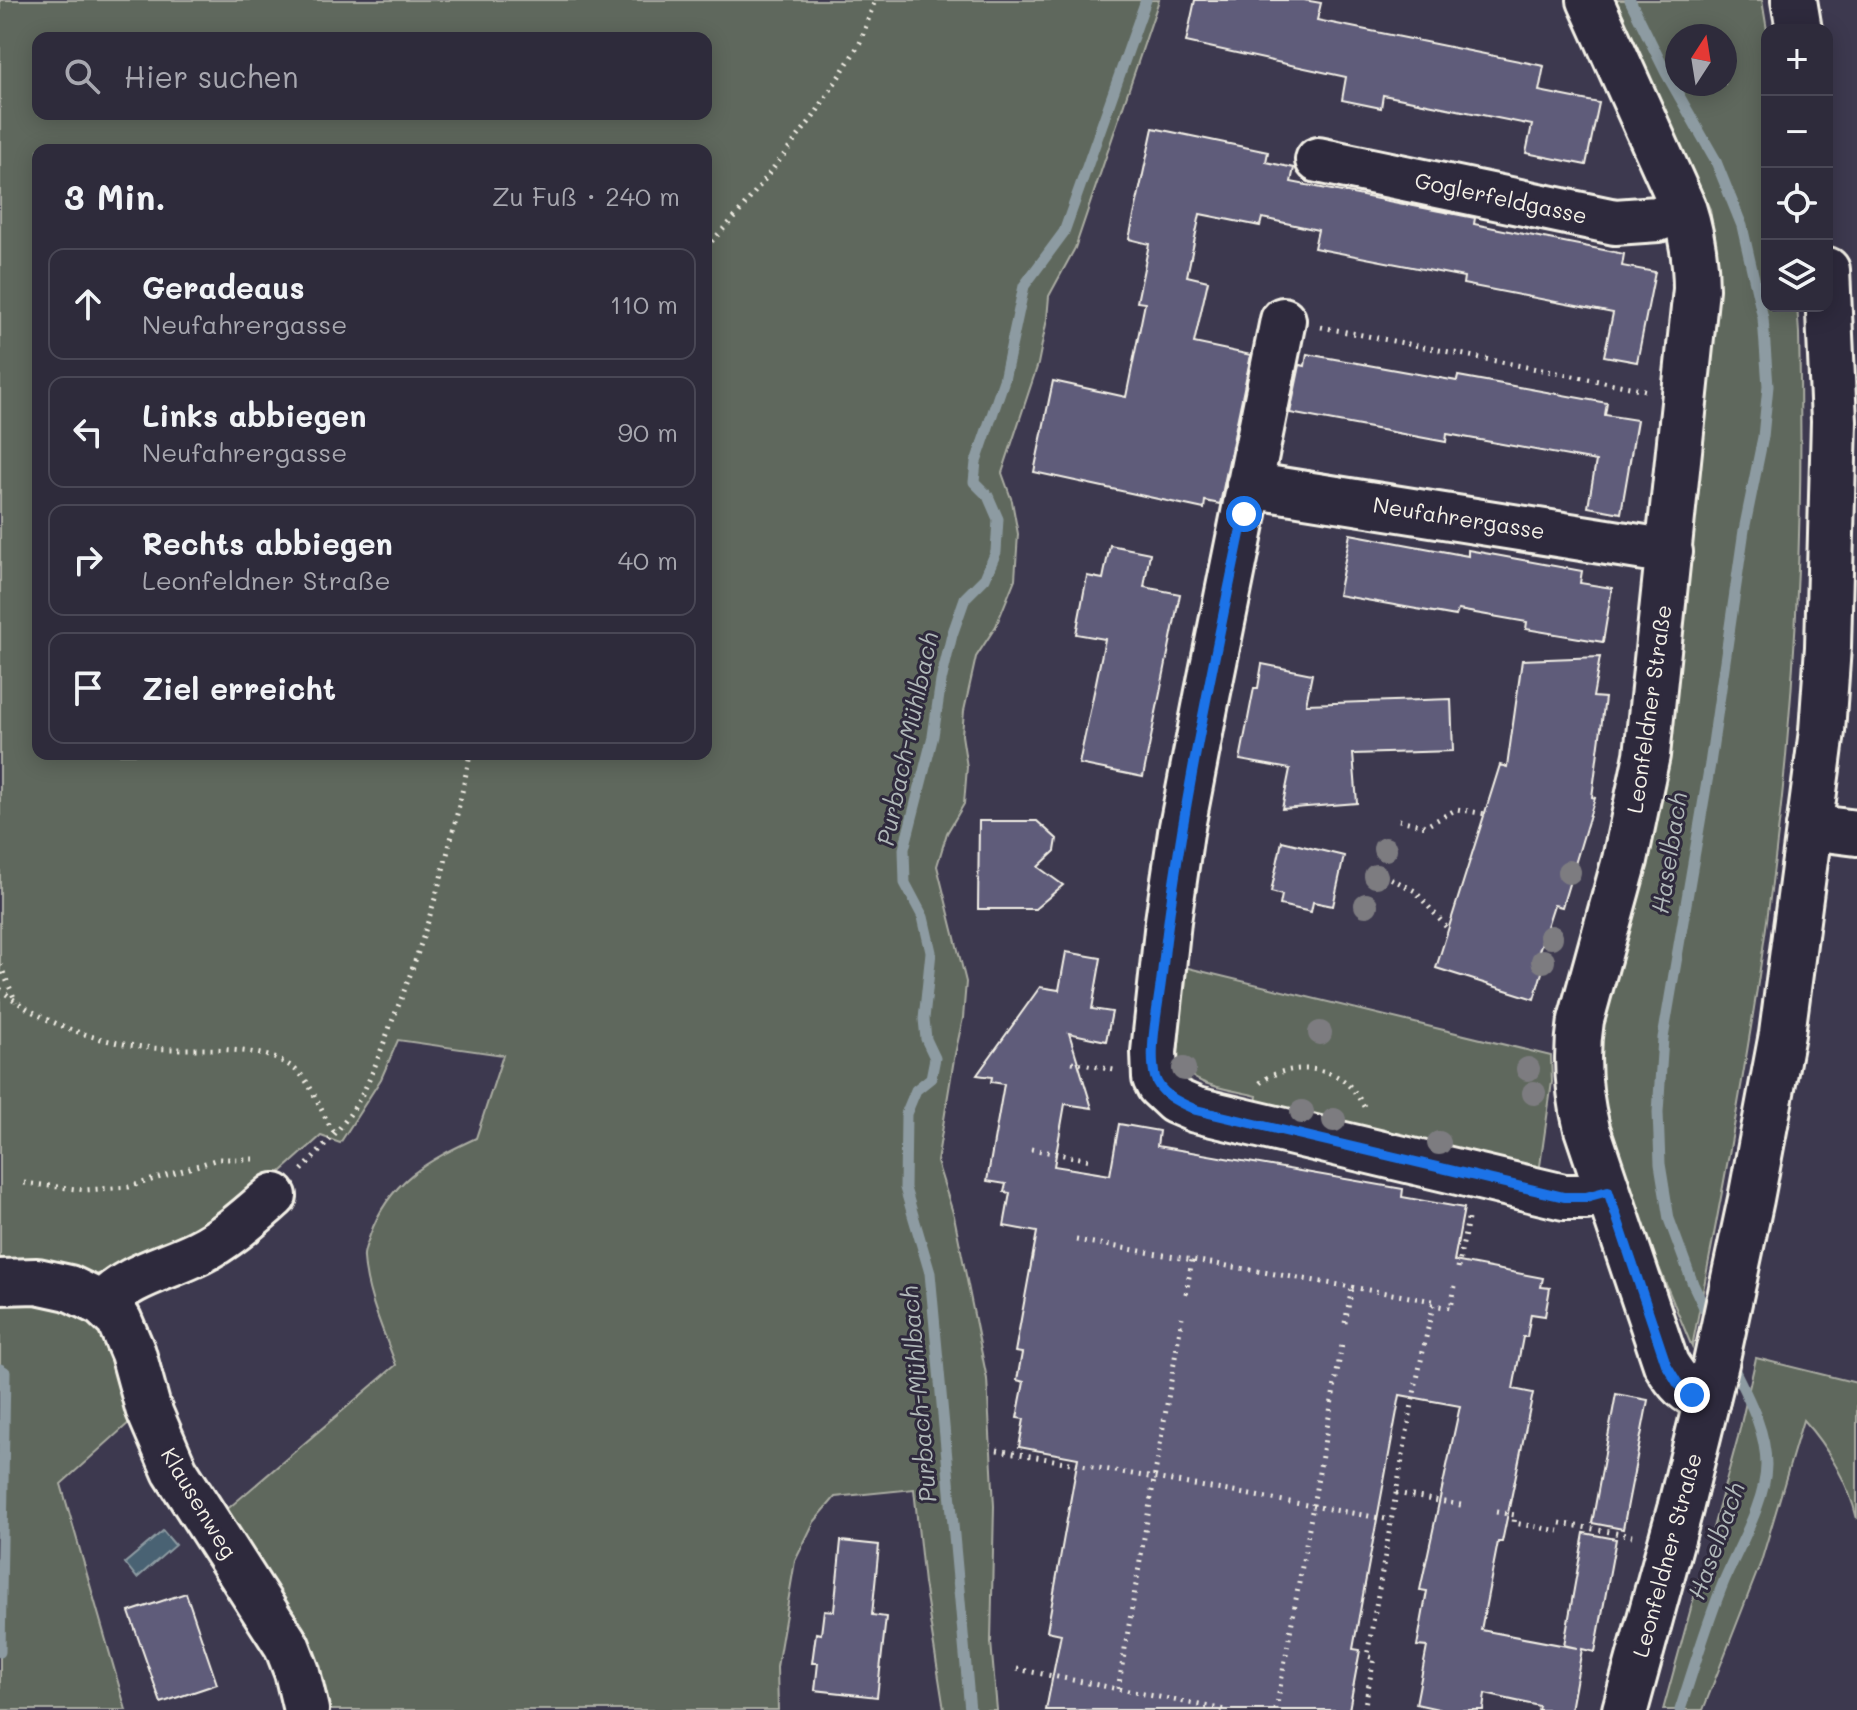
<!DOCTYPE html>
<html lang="de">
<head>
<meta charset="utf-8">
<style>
  :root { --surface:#2e2b3b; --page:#363342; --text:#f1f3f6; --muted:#a7a7af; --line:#494755 }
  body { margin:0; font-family:Mali,sans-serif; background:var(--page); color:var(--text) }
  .controls { position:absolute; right:24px; top:24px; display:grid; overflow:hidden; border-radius:16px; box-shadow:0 4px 20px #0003 }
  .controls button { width:72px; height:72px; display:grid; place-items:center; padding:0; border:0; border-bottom:2px solid var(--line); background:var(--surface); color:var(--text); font:40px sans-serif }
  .compass { position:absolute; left:1665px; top:24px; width:72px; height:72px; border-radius:50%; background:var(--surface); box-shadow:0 4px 20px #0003; rotate:12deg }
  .stop { position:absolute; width:24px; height:24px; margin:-18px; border:6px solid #1a73e8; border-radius:50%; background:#fff }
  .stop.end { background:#1a73e8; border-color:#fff; box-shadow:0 2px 8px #0008 }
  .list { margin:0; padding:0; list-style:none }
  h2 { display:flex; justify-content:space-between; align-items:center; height:104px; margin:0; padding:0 32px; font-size:34px }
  h2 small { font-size:26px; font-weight:400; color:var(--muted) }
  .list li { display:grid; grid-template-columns:52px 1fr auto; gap:24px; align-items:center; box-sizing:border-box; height:112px; margin:0 16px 16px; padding:0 16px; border:2px solid var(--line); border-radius:16px }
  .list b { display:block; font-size:30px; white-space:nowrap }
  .list p { margin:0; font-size:26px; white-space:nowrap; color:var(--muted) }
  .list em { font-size:26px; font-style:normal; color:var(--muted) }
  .icon { flex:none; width:44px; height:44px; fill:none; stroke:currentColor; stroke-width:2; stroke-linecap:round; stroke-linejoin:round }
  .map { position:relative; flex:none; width:1857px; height:1710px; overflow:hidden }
  .search { position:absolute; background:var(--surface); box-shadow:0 4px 20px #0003; left:32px; top:32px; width:680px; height:88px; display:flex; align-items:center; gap:20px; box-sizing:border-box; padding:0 28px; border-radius:16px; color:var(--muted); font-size:30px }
  .panel { position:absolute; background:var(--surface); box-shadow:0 4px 20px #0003; left:32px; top:144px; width:680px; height:616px; border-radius:16px }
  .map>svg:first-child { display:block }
</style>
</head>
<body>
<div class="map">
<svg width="1857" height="1710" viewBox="0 0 1857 1710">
  <rect width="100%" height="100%" fill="#3d394f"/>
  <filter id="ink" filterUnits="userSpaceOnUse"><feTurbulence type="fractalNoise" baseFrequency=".0125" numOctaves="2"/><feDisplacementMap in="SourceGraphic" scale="16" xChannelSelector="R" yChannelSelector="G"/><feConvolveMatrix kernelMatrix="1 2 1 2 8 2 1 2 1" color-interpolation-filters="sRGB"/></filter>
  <g filter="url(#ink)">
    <!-- green -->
    <path fill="#5f685d" stroke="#aaaca2" stroke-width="2" fill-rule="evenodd" d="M0 0H1159L1075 248 1049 296 1047 319 1038 364 1002 473 1012 501 1018 534 1015 579 996 626 976 657 964 711 962 735 967 767 964 804 947 833 937 866 966 982 963 1018 954 1059 937 1162 954 1216 987 1379 994 1506 991 1642 997 1710H944L924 1583 914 1489 835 1497 814 1522 795 1561 777 1667 778 1710H314L217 1518 396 1365C384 1332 366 1294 364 1258 363 1251 368 1242 370 1235 389 1181 427 1161 476 1138L503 1055 398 1040 381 1079 340 1143 321 1136 244 1205 125 1271 87 1275 0 1271ZM38 38H706V114H38ZM38 150H706V754H38Z
      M1609 0H1762L1767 30V306H1797L1799 333C1803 474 1799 615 1786 756 1768 954 1731 1151 1692 1347L1623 1181 1602 1111 1597 1058 1606 994 1676 668 1712 355 1718 264 1710 209ZM1677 36H1725V84H1677Z
      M1184 967 1551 1056 1552 1082 1539 1173 1256 1103 1257 1096C1231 1089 1188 1087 1178 1059Z
      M0 1293 68 1303 116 1341 141 1412 61 1484 126 1710H0Z
      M1756 1358 1857 1383V1519C1849 1484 1827 1446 1803 1420L1761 1562 1703 1710H1663L1738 1437Z"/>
    <!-- water -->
    <path fill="#496273" stroke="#8d9ba2" stroke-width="2" d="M163 1531 175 1545 137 1578 125 1563Z"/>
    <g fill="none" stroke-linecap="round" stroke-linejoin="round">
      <!-- stream -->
      <path stroke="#8d9ba2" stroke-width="11" d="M1630 0 1666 73 1715 159 1742 226 1763 318 1768 386 1763 437 1744 530 1710 764 1663 1038 1658 1112 1660 1164 1669 1219 1693 1284 1710 1320
        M0 1369 5 1372 0 1652
        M970 1710 930 1273 905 1188 906 1114 916 1090 931 1078 935 1058 926 1039 924 1019 931 952 923 917 905 883 904 849 933 736 941 681 952 635 965 598 985 578 996 552 998 519 988 496 974 482 976 462 1004 380 1024 286 1064 232 1146 0
        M1680 1710C1694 1667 1707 1623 1724 1581 1738 1548 1766 1501 1766 1465 1766 1428 1746 1394 1730 1361"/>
    </g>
    <!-- building -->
    <path fill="#5f5c7a" stroke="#f4f1e8" stroke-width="2" d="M1195 0H1304L1321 3 1317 20 1544 66 1539 91 1599 103 1586 165 1526 153 1532 125 1383 95 1381 108 1342 100 1346 77 1186 42Z
      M1153 128 1268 152 1266 162 1294 168 1291 182 1475 218 1474 224 1624 254 1622 266 1655 272 1637 362 1604 356 1613 313 1463 284 1464 277 1314 248 1318 230 1262 218 1260 226 1200 214 1187 276 1208 281 1194 343 1251 355 1220 504 1205 501 1204 509 1034 472 1053 381 1126 397 1145 303 1137 302 1149 244 1129 239Z
      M1307 354 1457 381 1458 376 1607 403 1605 415 1637 420 1621 513 1588 507 1596 461 1447 434 1446 442 1290 413 1300 365 1305 366Z
      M1350 534 1468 556V550L1582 571 1580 583 1612 588 1603 642 1526 629 1527 622 1458 610 1456 616 1338 595Z
      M1110 545 1150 553 1144 587 1180 594 1143 777 1079 764 1105 639 1076 634 1087 576 1103 579Z
      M1600 657 1593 697 1605 698 1592 797 1595 798 1562 907 1554 905 1535 963 1544 966 1534 999 1436 968 1500 765 1507 767 1522 660Z
      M1262 664 1312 674 1306 704 1451 699 1453 751 1353 754 1357 803 1282 809 1290 769 1240 760 1254 688H1258Z
      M979 821H1037L1057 839 1055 851 1038 867 1063 885 1035 909H978Z
      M1282 841 1344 856 1333 906 1313 902 1311 912 1280 905 1282 895 1271 892Z
      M1066 952 1101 958 1092 1009 1112 1012 1106 1041 1069 1033 1092 1108 1065 1104 1054 1166 1110 1175 1119 1124 1159 1131 1157 1146 1403 1189 1402 1197 1464 1208 1454 1261 1543 1278 1541 1287 1550 1288 1545 1316 1531 1314 1527 1337H1523L1513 1389 1533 1393 1502 1542H1498L1481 1630 1577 1648 1564 1645 1584 1533 1616 1539 1595 1652 1582 1649 1571 1710H1538L1539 1706 1485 1694 1483 1710H1443L1416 1704 1427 1647 1417 1646 1427 1591 1420 1590 1460 1406 1400 1395 1353 1649 1360 1650 1349 1710H1046L1061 1634 1047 1631 1078 1458 1019 1447 1024 1419 1017 1418 1024 1382 1017 1380 1022 1353 1015 1352 1037 1232 1004 1226 1010 1193 1004 1192 1006 1184 987 1181 1004 1084 991 1082 992 1077 977 1075 1040 987 1059 990Z
      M1616 1394 1648 1400 1623 1529 1592 1523Z
      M841 1541 879 1545 872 1615 886 1617 877 1697 815 1690 818 1663H812L816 1633 821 1634 824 1610 834 1611Z
      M186 1593 217 1684 161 1703 129 1612Z"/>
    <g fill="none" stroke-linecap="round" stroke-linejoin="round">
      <defs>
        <path id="minor" d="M1590 0 1683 207C1692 235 1696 260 1696 289L1647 755 1625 860 1581 1020C1575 1058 1578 1092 1587 1129L1666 1364C1677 1382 1686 1393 1707 1400
          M1318 160 1615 222 1658 219 1683 207
          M1283 320 1207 697 1181 832 1168 921 1154 1052 1155 1078 1159 1086 1175 1101 1196 1110 1564 1197H1586L1608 1191
          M1249 485 1670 552
          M1809 827 1857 833
          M0 1282 37 1281 69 1288 102 1304 119 1320 133 1353 148 1408 175 1471 287 1646 297 1672 306 1710
          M102 1304C129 1275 165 1269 199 1252 227 1238 251 1216 274 1196"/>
        <path id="major" d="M1794 0 1799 30
          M1625 1710 1680 1509 1716 1363 1751 1199 1782 1034 1822 731 1828 647 1834 421 1827 270"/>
      </defs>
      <!-- minor casing -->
      <use href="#minor" stroke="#f4f1e8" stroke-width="50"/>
      <!-- major casing -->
      <use href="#major" stroke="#f4f1e8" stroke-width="50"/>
      <!-- path -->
      <path stroke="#f4f1e8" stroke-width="5" stroke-dasharray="2 6" stroke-linecap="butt" d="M706 247 737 215 814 116 860 43 875 0
        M1321 327 1645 390
        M1399 820 1426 826 1457 809 1485 814
        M1377 871 1415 891 1448 929
        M0 965 16 1002
        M0 989C41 1024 99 1043 153 1048 195 1052 262 1041 297 1071 313 1084 322 1116 335 1134
        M1072 1062 1114 1070
        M1260 1083C1279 1066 1320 1064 1341 1079 1352 1086 1360 1099 1366 1110
        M1031 1149 1091 1160
        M302 1170C319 1152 336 1134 350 1114 370 1086 380 1051 393 1019 428 934 452 844 470 754
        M24 1183 85 1190 129 1187 218 1159H258
        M1076 1240 1433 1301V1305
        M1458 1268 1469 1214
        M1186 1294 1192 1260
        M1345 1323 1352 1288
        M997 1450 1391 1520
        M1396 1493 1466 1506
        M1496 1512 1515 1515 1514 1523 1559 1531
        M1560 1523 1632 1536
        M1017 1669 1225 1710
        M1118 1689 1182 1317
        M1276 1710 1342 1345
        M1364 1710 1374 1658 1367 1656 1414 1393 1433 1305 1451 1308 1455 1286"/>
      <!-- minor -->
      <use href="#minor" stroke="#2f2a3d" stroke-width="44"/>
      <!-- major -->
      <use href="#major" stroke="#2f2a3d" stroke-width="44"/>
    </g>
    <!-- trees -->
    <g fill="#7d7c80">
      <circle cx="1385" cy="849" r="12"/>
      <circle cx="1569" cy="872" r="12"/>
      <circle cx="1376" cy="876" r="12"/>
      <circle cx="1366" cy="905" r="12"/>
      <circle cx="1551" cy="937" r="12"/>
      <circle cx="1543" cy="961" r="12"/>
      <circle cx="1320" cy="1033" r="12"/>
      <circle cx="1184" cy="1069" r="12"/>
      <circle cx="1528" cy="1069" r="12"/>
      <circle cx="1534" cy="1093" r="12"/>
      <circle cx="1302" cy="1112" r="12"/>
      <circle cx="1334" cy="1120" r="12"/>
      <circle cx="1439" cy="1143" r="12"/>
    </g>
  </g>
  <g fill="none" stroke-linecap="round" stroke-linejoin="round" filter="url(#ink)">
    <!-- route -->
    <path stroke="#1a73e8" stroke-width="10" d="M1244 514C1213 666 1179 819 1162 974 1159 1003 1148 1049 1155 1077 1160 1095 1181 1103 1196 1110L1564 1197H1586L1608 1191 1666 1364 1678 1384 1692 1395"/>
  </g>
  <g text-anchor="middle" stroke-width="6" stroke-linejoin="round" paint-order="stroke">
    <!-- street labels -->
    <g font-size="22" fill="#f4f1e8" stroke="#2f2a3d">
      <text transform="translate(1501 198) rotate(12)" y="8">Goglerfeldgasse</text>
      <text transform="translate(1459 518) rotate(9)" y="8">Neufahrergasse</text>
      <text transform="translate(1649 709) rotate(-82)" y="8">Leonfeldner Straße</text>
      <text transform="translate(199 1503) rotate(59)" y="8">Klausenweg</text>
      <text transform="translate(1667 1555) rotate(-75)" y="8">Leonfeldner Straße</text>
    </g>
    <!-- water labels -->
    <g font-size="24" font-style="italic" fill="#b0b8b9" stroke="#2f2a3d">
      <text transform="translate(908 739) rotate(-78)" y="8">Purbach-Mühlbach</text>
      <text transform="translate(1670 853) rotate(-81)" y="8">Haselbach</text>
      <text transform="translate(919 1394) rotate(-95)" y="8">Purbach-Mühlbach</text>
      <text transform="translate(1717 1541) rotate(-70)" y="8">Haselbach</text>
    </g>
  </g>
</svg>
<div class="controls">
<button>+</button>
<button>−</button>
<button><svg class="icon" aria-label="locate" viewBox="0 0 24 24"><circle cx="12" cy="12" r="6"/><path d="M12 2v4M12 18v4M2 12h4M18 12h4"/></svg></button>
<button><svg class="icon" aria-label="layers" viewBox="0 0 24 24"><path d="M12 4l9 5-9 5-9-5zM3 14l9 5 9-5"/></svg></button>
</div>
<svg class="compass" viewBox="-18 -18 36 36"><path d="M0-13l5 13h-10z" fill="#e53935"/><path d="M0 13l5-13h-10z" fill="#a7a7af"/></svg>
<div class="stop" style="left:1244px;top:514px"></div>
<div class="stop end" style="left:1692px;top:1395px"></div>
<div class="search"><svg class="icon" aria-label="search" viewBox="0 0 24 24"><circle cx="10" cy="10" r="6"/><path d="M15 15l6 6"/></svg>Hier suchen</div>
<section class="panel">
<h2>3 Min.<small>Zu Fuß · 240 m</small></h2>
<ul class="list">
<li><svg class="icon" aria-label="ahead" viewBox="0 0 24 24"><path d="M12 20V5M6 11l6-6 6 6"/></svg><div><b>Geradeaus</b><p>Neufahrergasse</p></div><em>110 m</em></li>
<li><svg class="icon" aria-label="left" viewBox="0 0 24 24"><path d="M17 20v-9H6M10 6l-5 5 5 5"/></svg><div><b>Links abbiegen</b><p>Neufahrergasse</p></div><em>90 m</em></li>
<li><svg class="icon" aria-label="right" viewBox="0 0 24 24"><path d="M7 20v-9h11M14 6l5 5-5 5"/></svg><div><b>Rechts abbiegen</b><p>Leonfeldner Straße</p></div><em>40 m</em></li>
<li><svg class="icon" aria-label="arrive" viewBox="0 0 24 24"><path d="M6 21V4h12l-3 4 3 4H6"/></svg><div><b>Ziel erreicht</b></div></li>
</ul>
</section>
</div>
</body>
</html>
